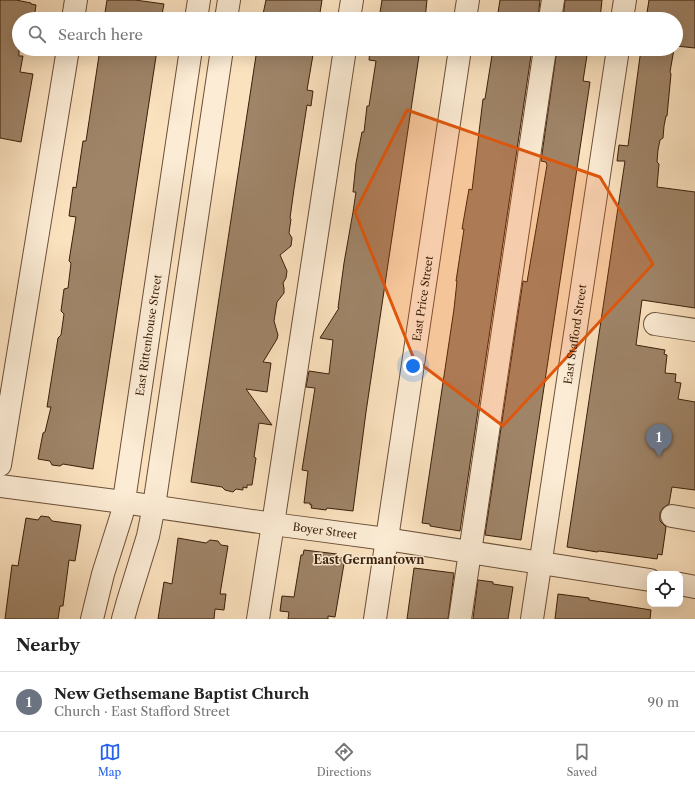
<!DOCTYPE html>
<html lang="en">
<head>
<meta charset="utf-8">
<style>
  :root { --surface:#fff; --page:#f6f6f6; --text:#222; --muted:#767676; --line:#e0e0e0; --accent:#2563eb }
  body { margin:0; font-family:"Libre Caslon Text",serif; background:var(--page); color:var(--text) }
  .controls { position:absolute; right:12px; bottom:12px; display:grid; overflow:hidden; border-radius:8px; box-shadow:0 4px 16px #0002 }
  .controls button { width:36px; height:36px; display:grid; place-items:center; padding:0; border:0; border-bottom:1px solid var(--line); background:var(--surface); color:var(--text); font:20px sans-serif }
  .you { position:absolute; left:413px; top:366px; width:14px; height:14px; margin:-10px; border:3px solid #fff; border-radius:50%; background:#1a73e8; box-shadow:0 0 0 6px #1a73e833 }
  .badge { display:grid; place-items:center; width:26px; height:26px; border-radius:50%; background:var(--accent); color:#fff; font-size:13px; font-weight:700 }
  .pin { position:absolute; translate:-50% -33px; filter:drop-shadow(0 1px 2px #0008) }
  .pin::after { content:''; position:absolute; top:21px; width:14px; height:12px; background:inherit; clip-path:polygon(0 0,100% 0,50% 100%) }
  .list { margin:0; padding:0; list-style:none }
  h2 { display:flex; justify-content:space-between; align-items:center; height:52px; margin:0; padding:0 16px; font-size:17px }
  h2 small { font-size:13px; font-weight:400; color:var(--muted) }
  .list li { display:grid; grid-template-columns:26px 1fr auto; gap:12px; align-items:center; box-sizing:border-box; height:60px; padding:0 16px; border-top:1px solid var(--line) }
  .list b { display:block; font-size:15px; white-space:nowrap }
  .list p { margin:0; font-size:13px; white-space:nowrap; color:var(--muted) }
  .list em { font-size:13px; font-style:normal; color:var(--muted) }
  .icon { flex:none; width:22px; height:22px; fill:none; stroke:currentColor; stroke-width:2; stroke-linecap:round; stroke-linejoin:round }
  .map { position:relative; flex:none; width:695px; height:619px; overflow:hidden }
  .search { position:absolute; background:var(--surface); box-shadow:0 4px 16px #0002; left:12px; right:12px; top:12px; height:44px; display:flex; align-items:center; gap:10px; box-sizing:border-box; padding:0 14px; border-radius:22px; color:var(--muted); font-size:15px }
  .sheet { height:112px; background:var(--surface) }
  nav { display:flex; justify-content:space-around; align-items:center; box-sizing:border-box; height:56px; border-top:1px solid var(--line); background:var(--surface); font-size:11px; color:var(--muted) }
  nav a { display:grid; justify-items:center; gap:2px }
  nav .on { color:var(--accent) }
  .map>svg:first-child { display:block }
</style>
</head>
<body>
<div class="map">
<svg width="695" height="619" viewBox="0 0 695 619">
  <rect width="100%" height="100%" fill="#fbe2bf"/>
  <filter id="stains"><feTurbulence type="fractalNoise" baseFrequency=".005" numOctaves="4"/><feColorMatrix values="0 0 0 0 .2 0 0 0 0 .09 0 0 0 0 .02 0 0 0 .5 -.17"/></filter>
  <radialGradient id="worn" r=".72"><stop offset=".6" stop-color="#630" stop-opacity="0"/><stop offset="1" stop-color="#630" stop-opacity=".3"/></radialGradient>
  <!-- building -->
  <path fill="#9f8468" stroke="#3b1f0a" d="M0 0H16L31 3V4L36 5 34 19H19V56H23L20 72 33 74 21 142 0 138Z
    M107 0H135L164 4 161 19H104Z
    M266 0H322L319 19H262Z
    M382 0H427L425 19H379Z
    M500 0H540L538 19H497Z
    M565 0H602L600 19H563Z
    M649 0H695V48L676 46V19H646Z
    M100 49 157 50 93 469 63 464 60 466 52 465 50 461 38 459 43 433 45 432 51 407H47L58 338 61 335 64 314 61 311 64 289 68 288 71 263 69 261 76 217 69 216 73 187 76 188 83 141H86Z
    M257 49H314L307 90 313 91 311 106 307 105 294 189 290 218 291 219 289 233 292 238 291 246 280 255 287 271 286 278 283 283 284 288V293L277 302 274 321 278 335 277 339 263 362 271 363 267 392 246 389 272 425 259 423 254 457 256 458 252 485H247V488L243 487V490L236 489 233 492 225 490 222 487 191 482Z
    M370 49H420L366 412 353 511 327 508 326 510 311 508 312 505H310V503H304L308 471 302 470 315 388 306 387 309 371 329 374 333 340 320 338 339 308H338L344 263 353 212 356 192H353L356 163 362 132H364L367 106H369L376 61 369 60Z
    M493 49H532L460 531 430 526V524L422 523 454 309 457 281H456L464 229H462L469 189 472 190 483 99H485Z
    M557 49H588L583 81 590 82 521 540 485 535 523 281 527 282 547 165 546 162 541 161Z
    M641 49H674L670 72 671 74 667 116H666L664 126 663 138 660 140 658 150 657 162 659 164 657 187 695 192V308L642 300 636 345 665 350 664 354 667 355 665 373 676 374 675 382 681 383 678 399 695 402V490L672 487 669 504 663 508 660 513V521L666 527 662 555 658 554 657 559 599 551 597 552 567 547 625 161H617L619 145 628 146Z
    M41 516 49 517 52 521 81 525 75 561 69 560 63 606H60L58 619H5L12 565 18 566 26 518 38 520Z
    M178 538 206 543 210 540 218 541 221 545 228 546 220 594H226L224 610 215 609 214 619H158L164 582 172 584Z
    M304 550 337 554V557L345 558 335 617 328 616V619H288L289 612 280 611 282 596 294 597 301 555H303Z
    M414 568 454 573 448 619H407Z
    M478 580 493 582V584L513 587 508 619H473Z
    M558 594 589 598V600L651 610 650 619H555Z"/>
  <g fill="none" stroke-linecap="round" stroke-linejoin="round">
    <defs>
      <g id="minor">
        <path d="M73 19 76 0"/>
        <path d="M196 19 199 0"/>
        <path d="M226 19 229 0"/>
        <path d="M349 19 352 0"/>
        <path d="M465 19 468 0"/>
        <path d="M550 19 553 0"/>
        <path d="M622 19 625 0"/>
        <path d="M655 324 695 330"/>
        <path d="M0 465 68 49"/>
        <path id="s1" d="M0 486 123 502 273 524 386 539 650 580"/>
        <path d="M672 516 695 520"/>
        <path d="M680 584 695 587"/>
        <path id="s2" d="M92 619 103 574 122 514 191 49"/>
        <path d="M123 619 128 601 148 536 154 506 222 49"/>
        <path d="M258 619 273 524 345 49"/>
        <path id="s3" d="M375 619 460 49"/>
        <path d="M460 619 545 49"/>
        <path id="s4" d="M532 619 618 49"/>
      </g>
    </defs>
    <!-- minor casing -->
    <use href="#minor" stroke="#6b5037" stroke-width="24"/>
    <!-- minor -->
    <use href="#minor" stroke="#fcecd5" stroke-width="22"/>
  </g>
  <!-- marked area -->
  <path fill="#df560c" fill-opacity="0.2" stroke="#df560c" stroke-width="3" stroke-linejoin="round" d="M407 110 600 177 653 264 503 426 414 359 355 212Z"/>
  <g text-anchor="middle" stroke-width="3" stroke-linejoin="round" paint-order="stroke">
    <!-- street labels -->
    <g font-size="11" fill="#3b1f0a" stroke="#fcecd5">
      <text dy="4" stroke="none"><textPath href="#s3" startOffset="324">East Price Street</textPath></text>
      <text dy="4" stroke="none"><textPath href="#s4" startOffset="288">East Stafford Street</textPath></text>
      <text dy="4" stroke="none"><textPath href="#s2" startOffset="290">East Rittenhouse Street</textPath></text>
      <text dy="4" stroke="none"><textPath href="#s1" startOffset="328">Boyer Street</textPath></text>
    </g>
    <!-- neighbourhood labels -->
    <g font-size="12" font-weight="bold" fill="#3b1f0a" stroke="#fcecd5">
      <text x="369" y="564">East Germantown</text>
    </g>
  </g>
  <rect width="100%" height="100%" filter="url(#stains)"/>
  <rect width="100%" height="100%" fill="url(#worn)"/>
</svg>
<div class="controls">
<button><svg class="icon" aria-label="locate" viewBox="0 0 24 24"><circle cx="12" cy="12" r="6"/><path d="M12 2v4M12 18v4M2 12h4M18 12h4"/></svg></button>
</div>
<div class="you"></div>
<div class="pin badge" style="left:659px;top:457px;background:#6b7280">1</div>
<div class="search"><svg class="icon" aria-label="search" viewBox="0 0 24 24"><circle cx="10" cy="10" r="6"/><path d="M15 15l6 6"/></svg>Search here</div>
</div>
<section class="sheet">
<h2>Nearby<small></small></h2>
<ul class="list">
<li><span class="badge" style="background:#6b7280">1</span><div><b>New Gethsemane Baptist Church</b><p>Church · East Stafford Street</p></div><em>90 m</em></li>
</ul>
</section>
<nav>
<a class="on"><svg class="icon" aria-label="map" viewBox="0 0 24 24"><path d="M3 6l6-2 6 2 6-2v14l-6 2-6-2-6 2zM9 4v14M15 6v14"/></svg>Map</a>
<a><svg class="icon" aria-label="directions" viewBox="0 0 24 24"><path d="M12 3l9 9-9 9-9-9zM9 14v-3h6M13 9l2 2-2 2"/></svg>Directions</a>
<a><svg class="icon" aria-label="saved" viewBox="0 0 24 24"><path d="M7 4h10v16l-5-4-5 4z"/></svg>Saved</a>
</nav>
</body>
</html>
